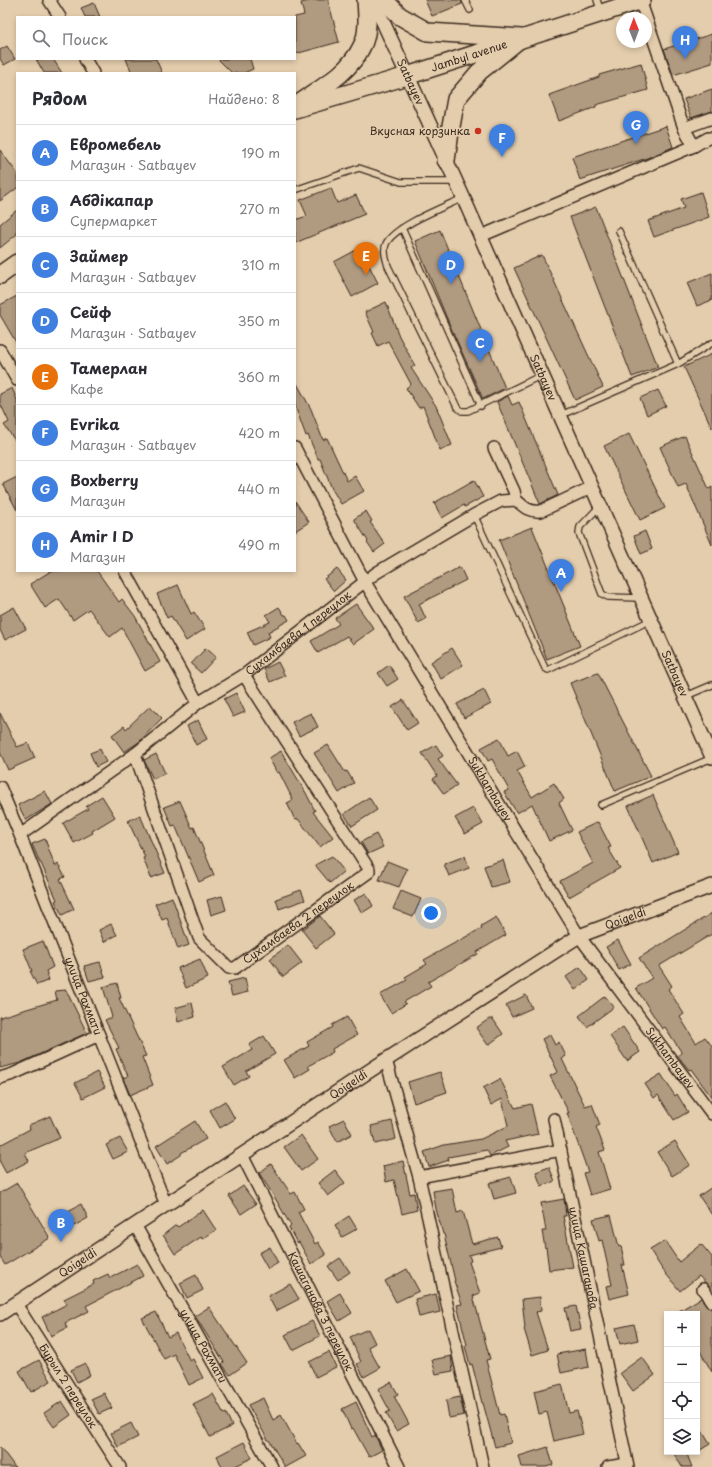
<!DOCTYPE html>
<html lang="ru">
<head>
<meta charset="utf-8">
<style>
  :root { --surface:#fff; --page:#f2f2f3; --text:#2b2b33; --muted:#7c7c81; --line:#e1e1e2; --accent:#c8321e }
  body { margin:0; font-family:"Playpen Sans",sans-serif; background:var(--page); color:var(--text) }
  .controls { position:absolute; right:12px; bottom:12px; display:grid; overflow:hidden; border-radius:0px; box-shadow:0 2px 6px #0003 }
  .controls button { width:36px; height:36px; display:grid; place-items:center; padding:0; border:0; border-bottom:1px solid var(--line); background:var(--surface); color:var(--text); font:20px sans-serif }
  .compass { position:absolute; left:616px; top:12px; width:36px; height:36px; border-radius:50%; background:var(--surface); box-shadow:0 2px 6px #0003; rotate:359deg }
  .you { position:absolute; left:431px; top:913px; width:14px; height:14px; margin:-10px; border:3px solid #fff; border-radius:50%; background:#1a73e8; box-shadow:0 0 0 6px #1a73e833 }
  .badge { display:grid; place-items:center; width:26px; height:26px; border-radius:50%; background:var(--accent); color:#fff; font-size:13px; font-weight:700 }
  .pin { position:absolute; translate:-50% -33px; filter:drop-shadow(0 1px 2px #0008) }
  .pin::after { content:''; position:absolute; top:21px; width:14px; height:12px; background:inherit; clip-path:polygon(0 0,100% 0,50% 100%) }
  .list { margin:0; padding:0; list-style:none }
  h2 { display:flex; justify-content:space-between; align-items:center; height:52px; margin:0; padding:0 16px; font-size:17px }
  h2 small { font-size:13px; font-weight:400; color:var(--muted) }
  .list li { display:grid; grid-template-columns:26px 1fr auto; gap:12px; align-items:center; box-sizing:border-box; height:56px; padding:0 16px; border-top:1px solid var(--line) }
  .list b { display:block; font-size:15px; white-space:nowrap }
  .list p { margin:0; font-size:13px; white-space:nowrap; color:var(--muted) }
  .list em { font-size:13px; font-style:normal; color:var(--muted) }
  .icon { flex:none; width:22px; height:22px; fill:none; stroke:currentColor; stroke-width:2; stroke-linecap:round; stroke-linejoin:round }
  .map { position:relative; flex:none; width:712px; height:1467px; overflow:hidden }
  .search { position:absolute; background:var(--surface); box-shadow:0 2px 6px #0003; left:16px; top:16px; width:280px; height:44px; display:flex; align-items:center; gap:10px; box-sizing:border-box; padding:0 14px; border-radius:0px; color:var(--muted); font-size:15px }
  .panel { position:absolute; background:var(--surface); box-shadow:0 2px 6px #0003; left:16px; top:72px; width:280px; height:500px; border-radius:0px }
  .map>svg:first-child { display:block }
</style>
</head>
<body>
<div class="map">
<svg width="712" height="1467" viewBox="0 0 712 1467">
  <rect width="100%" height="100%" fill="#e4cdad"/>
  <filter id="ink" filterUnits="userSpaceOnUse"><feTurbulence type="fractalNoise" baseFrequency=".025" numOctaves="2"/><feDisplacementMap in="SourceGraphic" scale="8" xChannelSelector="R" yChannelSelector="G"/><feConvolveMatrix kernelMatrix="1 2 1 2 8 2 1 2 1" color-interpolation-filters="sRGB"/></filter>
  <g filter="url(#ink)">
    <!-- building -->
    <path fill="#b09a80" stroke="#3b2a1e" d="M313 0H328L339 42 295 54V17L304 15 301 3Z
      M425 0H461L462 4 432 16Z
      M94 3 100 17H85L81 8Z
      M712 34V63L673 75 664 49Z
      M7 46 15 59 4 65 0 59V50Z
      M36 59H53L62 73H44Z
      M126 59H156L162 73H132Z
      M218 59H250L253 69 244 73H232Z
      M641 63 648 90 596 105V107L559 121 549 95 599 77V75Z
      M712 89V111L691 118 684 99Z
      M666 126 673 147 647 158 580 180 572 157Z
      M0 150 17 173V188L0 201Z
      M331 188 337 203 356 195 365 214 295 243V220L307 216 300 200Z
      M701 192 709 217 654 237 648 221 684 208 681 199Z
      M596 207 658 367 632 377 570 217Z
      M17 210V234L0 248V224Z
      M440 230 505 388 483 399 448 321 415 241Z
      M360 248 378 283 352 297 334 262Z
      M542 255 603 387 575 400 514 268Z
      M712 273V300L697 306 687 283Z
      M17 296V344L0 315V305Z
      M386 302 399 336 415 366 411 368 436 406 452 445 440 450 423 406 419 408 406 388 411 384 388 341 378 346 372 333 374 332 365 312Z
      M712 354V428L684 367Z
      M295 380 311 409 323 440 327 438 347 481 355 476 364 491 341 504 332 489 320 459H318L308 435 306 436 295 406Z
      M12 388 17 400V443L4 425 9 422 0 403V394Z
      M658 390 666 406 647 415 640 398Z
      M508 396 512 405 519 402 558 495 540 504 497 402Z
      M629 434 665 508 640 520 604 446Z
      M685 436 709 489 712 487V545L686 484 678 487 660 447Z
      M17 477V510L3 484Z
      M474 480 483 497 465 507 464 505 442 518 434 503Z
      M295 501 309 522 295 531Z
      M366 511 372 521 370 522 385 544 374 552 367 542 368 541 354 519Z
      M532 527 580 646 547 659 499 540Z
      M645 531 652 549 641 554 634 536Z
      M460 567 466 580 419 604 426 619 418 623 404 596Z
      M337 569 346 580 334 591 324 579Z
      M51 571H97L119 602 122 599 135 616 160 662 145 671 122 628 110 637 89 609 73 620 59 599 45 608 30 584Z
      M178 585 191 614 194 612 205 629 186 641 171 616 167 618 157 594Z
      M356 604 374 629 353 644 347 636 318 653 311 641 339 624 335 618Z
      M14 607 26 629 5 640 0 630V615Z
      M279 607 284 615H286L289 620 268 632 270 637 253 645 247 632 270 622 266 615Z
      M206 648 216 657 201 673 191 664Z
      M452 648 463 665 441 679 431 662Z
      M278 662 285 676 270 682 264 669Z
      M389 665 398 679 387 686 378 673Z
      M598 673 651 776 615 791 570 683Z
      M484 690 491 704 464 718 457 704Z
      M236 693 245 712 233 717 224 699Z
      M403 700 418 723 407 730 392 707Z
      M150 706 162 718 139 742 124 752 112 735 124 726 126 729Z
      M0 713 17 747 28 743 35 758 8 770 0 752Z
      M311 713 318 727 299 736 292 722Z
      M198 720 207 739 196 745 187 726Z
      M499 738 508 756 517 751 525 767 517 771 532 797 554 783 564 799 559 803 572 830 549 841 532 804 517 813 504 792 509 790 492 759 488 761 481 748Z
      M328 745 345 772 347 771 354 783 339 793 314 753Z
      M436 745 443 756 438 759 457 785 444 794 433 779 437 776 422 753Z
      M100 749 106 762 96 767 90 753Z
      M281 751 306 793 315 811 313 812 333 837 320 847 298 819 295 820 287 803 293 800 279 772 277 773 269 758Z
      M156 754 165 773 153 779 144 760Z
      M45 791 52 804 26 820 18 805Z
      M653 795 678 852 653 863 628 806Z
      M102 796 115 817 92 831 93 833 74 843 63 823 88 809 86 806Z
      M369 797 377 810 352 826 344 814Z
      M180 801 192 828 194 827 214 875 199 882 175 825 172 826 164 807Z
      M473 808 483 824 465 834 455 818Z
      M140 815 165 873 151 878 143 858 145 857 128 821Z
      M598 822 611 847 608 848 620 868 569 897 560 881 593 863 577 832Z
      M376 834 383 847 368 854 361 842Z
      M45 839 55 866 58 864 65 877 60 879 74 909 62 915 55 901 57 900 41 863H40L32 844Z
      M332 856 344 871 330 883 315 865Z
      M465 856 469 868 449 876 444 864Z
      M503 860 510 882 491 887 484 866Z
      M387 861 407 869 399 887 379 880Z
      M301 890 305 900 279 909 276 899Z
      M401 891 421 899 413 917 393 909Z
      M366 893 373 906 362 913 354 900Z
      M222 896 226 910 211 915 207 900Z
      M172 897 189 945 178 949 167 918 162 920 155 904Z
      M712 913V934L659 966 672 986 668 989 684 1014 680 1017 696 1043 705 1037 712 1046V1098L691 1069 689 1070 678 1056 682 1053 665 1027 662 1029 636 988 652 978 639 958Z
      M320 916 334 934 316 948 302 930Z
      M496 917 506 935 477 952 478 954 428 982 431 986 404 1002 406 1004 391 1013 380 995 407 980 405 977 427 964 424 960 482 928 481 926Z
      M111 924 117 935 104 942 99 930Z
      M618 940 631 964 619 970 606 947Z
      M43 941 53 967 46 971 49 980 37 985 30 971H32L23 949Z
      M288 945 302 963 283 977 270 959Z
      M200 959 208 978 186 988 178 968Z
      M100 962 105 977 89 981 84 966Z
      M580 967 589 980 575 990 566 977Z
      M245 978 248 992 232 996 228 982Z
      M117 983 121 998H119L146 1056 142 1057 153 1085 130 1095 123 1078 128 1076 116 1049 119 1048 105 1020 112 1017 103 987Z
      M66 990 87 1033 20 1063 0 1068V1017L57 1000 55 991Z
      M526 995 532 1008 512 1017 506 1005Z
      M605 996 614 1007 587 1027 579 1016Z
      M192 1003 195 1017 178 1022 175 1008Z
      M347 1017 357 1035 332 1049 333 1052 308 1066 310 1069 295 1078 284 1060 309 1046 307 1042 333 1027 332 1025Z
      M489 1019H493L503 1034 488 1045 476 1028Z
      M623 1027 640 1052 627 1061 610 1036Z
      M550 1035 555 1045 559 1042 566 1056 562 1059 585 1106 592 1104 600 1125 596 1127 605 1150 599 1152 610 1189 590 1195 583 1173 588 1172 567 1113H569L550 1076 558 1072 542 1039Z
      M264 1036 275 1054 246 1071 249 1076 234 1085 223 1067 252 1050 249 1045Z
      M97 1072 105 1087 83 1098 75 1083Z
      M440 1072 447 1092 414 1103 408 1082Z
      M661 1074 675 1096 677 1094 688 1112 674 1120 658 1095 654 1098 645 1084Z
      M500 1079 515 1108 531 1104 538 1134 505 1141 508 1147 490 1156 487 1150 448 1157 449 1160 429 1167 424 1152 444 1145 481 1139 508 1126 502 1099 491 1105 483 1088Z
      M225 1101 235 1119 220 1128 210 1110Z
      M50 1116 60 1138 25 1153 29 1161 6 1173 0 1162V1145L30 1129 29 1125Z
      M344 1119 352 1134 337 1142 329 1126Z
      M195 1121 206 1139 181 1153V1155L167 1164 156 1146Z
      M392 1121 396 1139 375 1144 371 1126Z
      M301 1135 318 1159 301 1171 284 1147Z
      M120 1138 128 1152 113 1159 106 1145Z
      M675 1141 690 1165 672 1176 657 1152Z
      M403 1161 410 1194 414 1193 417 1210 402 1214 394 1180 386 1182 383 1166Z
      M271 1164 291 1194 295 1192 304 1209 298 1212 315 1244 318 1242 326 1255 311 1264 299 1242 297 1243 289 1228 291 1226 275 1198 259 1173Z
      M549 1167 555 1181 541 1186 536 1172Z
      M335 1170 345 1183 328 1196 318 1183Z
      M511 1177 516 1193 494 1199 489 1183Z
      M17 1183 50 1238 5 1265 0 1257V1193Z
      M243 1186 256 1204 241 1214 229 1196Z
      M712 1187V1215L699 1196Z
      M452 1188 457 1213 463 1211 472 1244 498 1237 501 1247 469 1255 471 1261 469 1262 480 1293 473 1296 490 1359 486 1360 500 1415 504 1414 511 1443 495 1447 483 1403H482L472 1364 470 1365 465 1346 467 1345 457 1305 462 1304 454 1281H455L444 1234H443L436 1209 433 1191Z
      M564 1199 566 1216H563L573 1267 549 1270 546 1247 545 1248 542 1231H546L541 1203Z
      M81 1204 88 1218 74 1226 66 1212Z
      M203 1210 216 1230 202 1239 201 1237 175 1254 163 1235 176 1225 178 1227Z
      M611 1215 619 1247 621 1246 625 1265H622L629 1294 609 1299 606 1286 612 1285 602 1240 599 1241 593 1219Z
      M349 1216 357 1229 342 1237 335 1225Z
      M665 1241 679 1262 701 1244 712 1257V1290L699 1276 680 1291 662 1269 650 1250Z
      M270 1247 278 1263 268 1269 259 1253Z
      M340 1258 350 1272 338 1280 328 1266Z
      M137 1264 143 1276 86 1306 89 1311 65 1323 67 1328 51 1336 42 1317 67 1304 64 1299 94 1284 93 1281 108 1274 110 1278Z
      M407 1269 419 1291 396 1302 385 1281Z
      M196 1275 203 1290 187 1298 180 1283Z
      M290 1284 299 1299 276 1311 268 1296Z
      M340 1293 352 1313 339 1321 327 1301Z
      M436 1294 440 1312 419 1317 415 1299Z
      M540 1297 541 1311 536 1312 548 1350 532 1355 524 1329 525 1328 522 1299Z
      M701 1298 707 1306 712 1309V1372L697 1346V1314H674Z
      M576 1306 581 1329 570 1331 565 1308Z
      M209 1307 247 1363 230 1375 222 1364 224 1362 195 1316Z
      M156 1312 168 1337 176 1333 190 1361 193 1359 203 1378 189 1385 174 1354 164 1359 142 1318Z
      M312 1321 320 1336 293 1350 285 1335Z
      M634 1324 638 1340 620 1344 616 1328Z
      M368 1329 375 1343 368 1347 380 1368 364 1377 357 1364 361 1362 350 1337Z
      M586 1349 589 1367 561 1373 557 1354Z
      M329 1352 336 1367 316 1377 309 1362Z
      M451 1356 453 1371 436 1374 432 1360Z
      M642 1357 655 1375 633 1391 620 1373Z
      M39 1360 51 1381 31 1392 19 1371Z
      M85 1363 90 1375 77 1382 71 1370Z
      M391 1382 398 1394 394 1396 409 1424 396 1431 386 1413 390 1411 378 1389Z
      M562 1384 569 1413 577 1411 583 1434 554 1441 547 1412 539 1414 534 1391Z
      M104 1393 112 1408 99 1414 91 1399Z
      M213 1394 224 1414 226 1413 232 1426 210 1437 193 1404Z
      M460 1397 464 1415 449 1418 446 1400Z
      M263 1398 273 1420 281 1415 297 1444 298 1443 306 1456 286 1467H285L269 1440H268L248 1405Z
      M62 1401 71 1415 54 1427 44 1413Z
      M356 1402 372 1437 375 1435 382 1450 369 1457 353 1428 351 1429 342 1409Z
      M131 1423 138 1437 118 1447 111 1433Z
      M697 1423 710 1444 697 1452Z
      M244 1442 252 1458 233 1467H222L217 1456Z
      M0 1447 15 1467H0Z
      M548 1447 553 1465 546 1467H522L519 1456Z
      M673 1452H686L692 1467H682Z"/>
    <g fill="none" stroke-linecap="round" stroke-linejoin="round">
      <defs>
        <path id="service" d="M465 0 470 10
          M597 0 601 12
          M295 190 359 168 401 182H455
          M463 198C444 207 394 226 386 244 383 251 386 259 388 266L457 407 462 411H468L542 375
          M402 228 481 406
          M619 231 678 364
          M561 415 678 364 712 343
          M600 506 580 527 579 533 602 594 608 597 640 598
          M474 515 545 668 548 670 651 620
          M686 696 712 685
          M601 805 712 758"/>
        <g id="minor">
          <path d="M49 0 60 17"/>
          <path d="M640 0 684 128 694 146 708 138H712"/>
          <path d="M85 59 93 73"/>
          <path d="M684 128 712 118"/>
          <path d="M481 236 694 146"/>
          <path d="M0 350 17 380"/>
          <path id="s1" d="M295 448 365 582 579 936 712 1114"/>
          <path d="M494 448 514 491 516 500"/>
          <path d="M125 571 198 703"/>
          <path id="s2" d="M135 754 199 938 229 968H235L369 872V869L244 675"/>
          <path id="s3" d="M0 787 20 835 166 1205"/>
          <path id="s4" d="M20 835 135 754 198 703 244 675 376 573 474 515 501 501 516 500C525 508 529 512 541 511L592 487"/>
          <path d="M386 1060 419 1177 561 1150"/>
          <path d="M0 1078 13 1074 99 1035"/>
          <path id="s5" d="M554 1119 628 1467"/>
          <path id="s6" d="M242 1155 399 1467"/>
          <path d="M419 1177 483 1467"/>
          <path id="s7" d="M135 1225 272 1467"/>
          <path d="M703 1289 712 1302"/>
          <path id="s8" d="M16 1304 120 1467"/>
          <path d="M608 1467 627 1464"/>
        </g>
        <g id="tertiary">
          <path id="s9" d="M373 0 463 197 712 757"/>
          <path id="s10" d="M0 1314 386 1060 579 936 712 886"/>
        </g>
        <g id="primary">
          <path d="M384 0 400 16 428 32 521 38 479 72 456 99 450 132 446 160"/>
          <path d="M300 103C323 87 350 72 362 46 369 33 367 14 366 0"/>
          <path id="s11" d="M295 109 407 76 642 0"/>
          <path d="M0 275 17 263"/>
        </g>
      </defs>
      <!-- service casing -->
      <use href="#service" stroke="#3b2a1e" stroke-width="8"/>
      <!-- minor casing -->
      <use href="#minor" stroke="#3b2a1e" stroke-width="14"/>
      <!-- tertiary casing -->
      <use href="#tertiary" stroke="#3b2a1e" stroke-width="16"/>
      <!-- primary casing -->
      <use href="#primary" stroke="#3b2a1e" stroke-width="20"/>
      <!-- service -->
      <use href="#service" stroke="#e4cdad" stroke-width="5.5"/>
      <!-- minor -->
      <use href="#minor" stroke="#e4cdad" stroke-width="11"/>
      <!-- tertiary -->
      <use href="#tertiary" stroke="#e4cdad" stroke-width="13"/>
      <!-- primary -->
      <use href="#primary" stroke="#e4cdad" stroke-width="17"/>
    </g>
  </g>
  <!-- markers -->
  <circle fill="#c8321e" stroke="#e4cdad" stroke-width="1.5" cx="478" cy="131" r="4"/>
  <g text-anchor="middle" stroke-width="3.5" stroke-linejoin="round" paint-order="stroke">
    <!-- street labels -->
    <g font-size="11" fill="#3b2a1e" stroke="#e4cdad">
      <text dy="4" stroke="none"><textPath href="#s11" startOffset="182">Jambyl avenue</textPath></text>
      <text dy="4" stroke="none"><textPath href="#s9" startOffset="90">Satbayev</textPath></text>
      <text dy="4" stroke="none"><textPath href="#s9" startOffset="414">Satbayev</textPath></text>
      <text dy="4" stroke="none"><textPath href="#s4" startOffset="344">Сухамбаева 1 переулок</textPath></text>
      <text dy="4" stroke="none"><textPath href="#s9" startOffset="738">Satbayev</textPath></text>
      <text dy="4" stroke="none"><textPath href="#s1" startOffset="393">Sukhambayev</textPath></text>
      <text dy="4" stroke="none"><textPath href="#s10" startOffset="741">Qoigeldi</textPath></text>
      <text dy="4" stroke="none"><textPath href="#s2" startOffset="321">Сухамбаева 2 переулок</textPath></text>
      <text dy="4" stroke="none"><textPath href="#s3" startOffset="225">улица Рахмати</textPath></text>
      <text dy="4" stroke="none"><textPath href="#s1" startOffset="717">Sukhambayev</textPath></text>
      <text dy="4" stroke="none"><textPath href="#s10" startOffset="417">Qoigeldi</textPath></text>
      <text dy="4" stroke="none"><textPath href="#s5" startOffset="142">улица Кашаганова</textPath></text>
      <text dy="4" stroke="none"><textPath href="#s10" startOffset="93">Qoigeldi</textPath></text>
      <text dy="4" stroke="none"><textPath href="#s6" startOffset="175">Кашаганова 3 переулок</textPath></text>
      <text dy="4" stroke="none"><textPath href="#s7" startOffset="139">улица Рахмати</textPath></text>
      <text dy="4" stroke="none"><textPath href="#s8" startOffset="97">Бурыл 2 переулок</textPath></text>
    </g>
    <!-- poi labels -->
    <g font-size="11" fill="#3b2a1e" stroke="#e4cdad" text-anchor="end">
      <text x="470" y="135">Вкусная корзинка</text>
    </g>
  </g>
</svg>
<div class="controls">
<button>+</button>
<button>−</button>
<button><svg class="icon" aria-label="locate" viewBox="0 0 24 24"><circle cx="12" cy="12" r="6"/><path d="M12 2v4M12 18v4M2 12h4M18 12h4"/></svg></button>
<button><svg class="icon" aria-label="layers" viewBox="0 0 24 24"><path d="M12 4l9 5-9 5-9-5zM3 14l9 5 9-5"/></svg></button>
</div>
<svg class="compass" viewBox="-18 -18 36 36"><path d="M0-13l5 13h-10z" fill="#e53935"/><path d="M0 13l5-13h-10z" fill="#7c7c81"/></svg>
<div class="you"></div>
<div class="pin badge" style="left:561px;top:592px;background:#3f7fe0">A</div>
<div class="pin badge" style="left:61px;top:1242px;background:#3f7fe0">B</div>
<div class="pin badge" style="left:480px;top:362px;background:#3f7fe0">C</div>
<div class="pin badge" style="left:451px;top:284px;background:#3f7fe0">D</div>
<div class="pin badge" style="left:366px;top:275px;background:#e8710a">E</div>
<div class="pin badge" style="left:502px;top:157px;background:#3f7fe0">F</div>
<div class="pin badge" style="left:636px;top:144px;background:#3f7fe0">G</div>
<div class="pin badge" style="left:685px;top:59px;background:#3f7fe0">H</div>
<div class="search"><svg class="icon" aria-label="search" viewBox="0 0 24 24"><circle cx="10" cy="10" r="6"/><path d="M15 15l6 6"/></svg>Поиск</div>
<section class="panel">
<h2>Рядом<small>Найдено: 8</small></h2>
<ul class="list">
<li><span class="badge" style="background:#3f7fe0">A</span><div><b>Евромебель</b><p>Магазин · Satbayev</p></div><em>190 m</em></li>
<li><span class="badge" style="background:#3f7fe0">B</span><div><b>Абдiкапар</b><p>Супермаркет</p></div><em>270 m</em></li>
<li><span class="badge" style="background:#3f7fe0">C</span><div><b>Займер</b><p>Магазин · Satbayev</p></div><em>310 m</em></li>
<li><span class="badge" style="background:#3f7fe0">D</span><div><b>Сейф</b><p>Магазин · Satbayev</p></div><em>350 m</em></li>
<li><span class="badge" style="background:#e8710a">E</span><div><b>Тамерлан</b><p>Кафе</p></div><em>360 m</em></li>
<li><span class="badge" style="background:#3f7fe0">F</span><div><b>Evrika</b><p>Магазин · Satbayev</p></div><em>420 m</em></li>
<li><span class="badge" style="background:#3f7fe0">G</span><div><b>Boxberry</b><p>Магазин</p></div><em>440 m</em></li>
<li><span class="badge" style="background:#3f7fe0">H</span><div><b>Amir I D</b><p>Магазин</p></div><em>490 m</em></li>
</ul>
</section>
</div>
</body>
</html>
